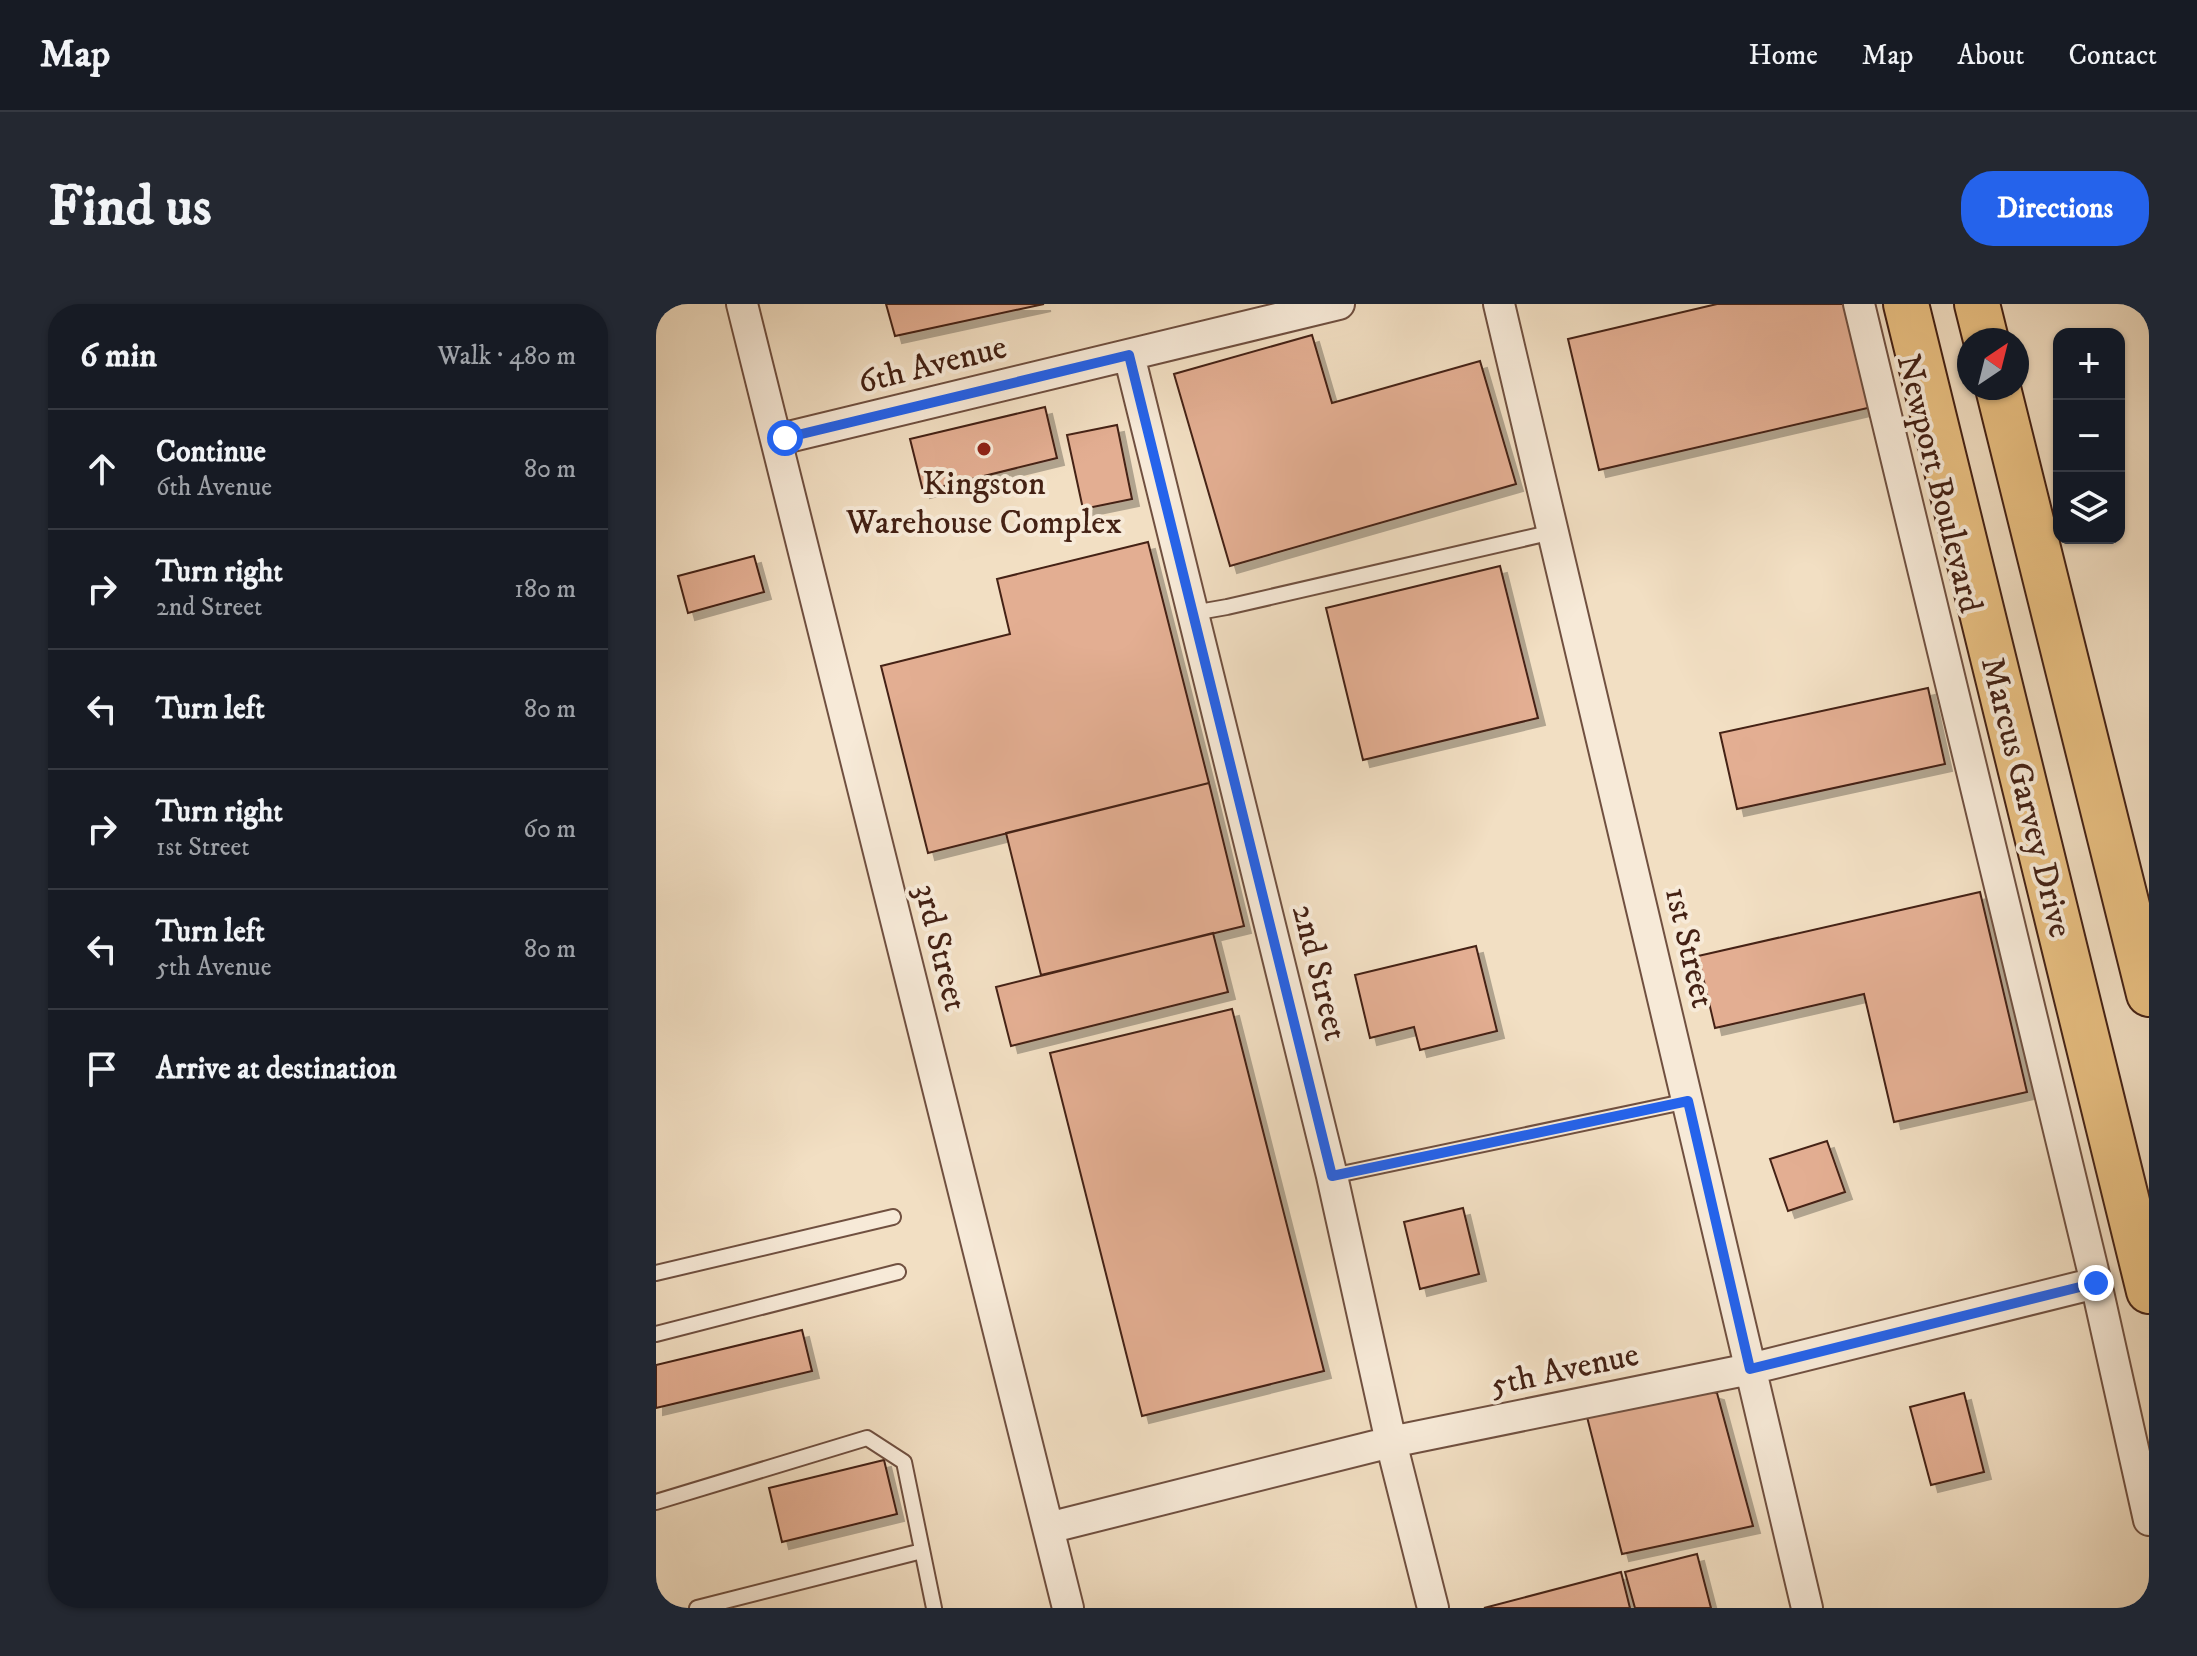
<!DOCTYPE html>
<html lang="en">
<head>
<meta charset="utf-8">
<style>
  :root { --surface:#171b24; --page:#242831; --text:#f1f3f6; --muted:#9ea1a6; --line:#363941; --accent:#2563eb }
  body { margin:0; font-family:"IM FELL DW Pica",serif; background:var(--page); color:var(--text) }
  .controls { position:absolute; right:24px; top:24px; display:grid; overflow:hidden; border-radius:16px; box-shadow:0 2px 6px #0004 }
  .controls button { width:72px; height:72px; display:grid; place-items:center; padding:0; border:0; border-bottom:2px solid var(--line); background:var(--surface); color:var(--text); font:40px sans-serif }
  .compass { position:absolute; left:1301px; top:24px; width:72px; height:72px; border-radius:50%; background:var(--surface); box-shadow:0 2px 6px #0004; rotate:35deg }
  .stop { position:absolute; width:24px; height:24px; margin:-18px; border:6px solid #2563eb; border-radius:50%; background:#fff }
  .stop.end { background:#2563eb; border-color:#fff; box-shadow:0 2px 8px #0008 }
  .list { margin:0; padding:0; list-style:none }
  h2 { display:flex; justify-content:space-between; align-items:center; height:104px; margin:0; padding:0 32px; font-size:34px }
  h2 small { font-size:26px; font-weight:400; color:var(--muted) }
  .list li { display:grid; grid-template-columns:52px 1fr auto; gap:24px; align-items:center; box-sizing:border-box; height:120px; padding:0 32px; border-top:2px solid var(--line) }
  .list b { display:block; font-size:30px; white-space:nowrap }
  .list p { margin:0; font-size:26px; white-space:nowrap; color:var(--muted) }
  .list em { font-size:26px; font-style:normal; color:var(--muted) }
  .icon { flex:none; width:44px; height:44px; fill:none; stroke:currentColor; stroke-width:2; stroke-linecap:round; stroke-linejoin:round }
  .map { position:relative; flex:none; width:1493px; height:1304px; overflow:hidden; border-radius:32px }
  header { display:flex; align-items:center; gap:48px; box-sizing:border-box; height:112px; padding:0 40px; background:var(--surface); border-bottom:2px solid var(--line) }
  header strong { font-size:38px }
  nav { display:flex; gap:44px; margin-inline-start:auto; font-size:28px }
  .intro { display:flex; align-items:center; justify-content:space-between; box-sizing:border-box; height:192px; padding:0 48px }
  h1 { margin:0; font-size:56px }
  .button { padding:20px 36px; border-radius:32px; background:var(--accent); color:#fff; font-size:28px; font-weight:700 }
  main { display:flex; gap:48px; padding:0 48px }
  aside { flex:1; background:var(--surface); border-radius:32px; box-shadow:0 2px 6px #0004 }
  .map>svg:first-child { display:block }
</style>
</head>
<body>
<header>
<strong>Map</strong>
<nav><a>Home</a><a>Map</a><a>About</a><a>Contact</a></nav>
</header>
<div class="intro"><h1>Find us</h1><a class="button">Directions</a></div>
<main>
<aside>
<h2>6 min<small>Walk · 480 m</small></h2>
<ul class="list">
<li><svg class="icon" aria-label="ahead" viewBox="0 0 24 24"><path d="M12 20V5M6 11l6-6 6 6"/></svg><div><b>Continue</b><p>6th Avenue</p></div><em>80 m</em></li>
<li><svg class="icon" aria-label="right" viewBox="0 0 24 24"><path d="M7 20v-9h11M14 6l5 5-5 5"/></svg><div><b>Turn right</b><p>2nd Street</p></div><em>180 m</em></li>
<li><svg class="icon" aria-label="left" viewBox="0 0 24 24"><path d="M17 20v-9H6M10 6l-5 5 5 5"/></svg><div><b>Turn left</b></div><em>80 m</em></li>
<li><svg class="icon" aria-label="right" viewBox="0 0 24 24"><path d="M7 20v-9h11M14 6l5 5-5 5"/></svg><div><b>Turn right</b><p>1st Street</p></div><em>60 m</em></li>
<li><svg class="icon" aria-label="left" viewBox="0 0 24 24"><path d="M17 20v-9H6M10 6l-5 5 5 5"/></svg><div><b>Turn left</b><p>5th Avenue</p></div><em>80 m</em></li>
<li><svg class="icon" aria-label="arrive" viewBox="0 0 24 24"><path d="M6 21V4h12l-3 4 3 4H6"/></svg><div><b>Arrive at destination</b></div></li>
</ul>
</aside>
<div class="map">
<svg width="1493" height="1304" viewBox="0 0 1493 1304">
  <defs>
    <filter id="shadow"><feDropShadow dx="7" dy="7" stdDeviation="0" flood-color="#0004"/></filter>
  </defs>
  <rect width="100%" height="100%" fill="#f2dfc3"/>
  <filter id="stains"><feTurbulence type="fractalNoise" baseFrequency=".0025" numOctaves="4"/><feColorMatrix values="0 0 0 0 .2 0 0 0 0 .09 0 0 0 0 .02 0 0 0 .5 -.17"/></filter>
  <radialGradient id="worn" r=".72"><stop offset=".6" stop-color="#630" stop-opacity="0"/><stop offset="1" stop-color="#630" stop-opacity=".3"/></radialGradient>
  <!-- building -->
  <path fill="#e3ae92" stroke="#442114" stroke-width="2" filter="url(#shadow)" d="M230 0H388L239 32Z
    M1061 0H1192L1216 103 943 166 912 35Z
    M656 31 676 99 824 57 860 180 574 262 518 70Z
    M389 103 401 154 267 187 254 135Z
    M461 121 476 195 427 205 411 131Z
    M492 238 553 479 272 549 225 362 354 330 341 275Z
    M98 252 108 288 32 309 22 272Z
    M844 262 882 414 707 456 670 304Z
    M1272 384 1289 460 1081 505 1064 429Z
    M553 479 588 622 385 671 350 529Z
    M1324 588 1371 788 1238 818 1208 690 1059 724 1042 652Z
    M557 629 572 688 355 742 340 683Z
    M820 642 841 727 764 746 758 723 714 734 699 671Z
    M576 705 668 1067 486 1112 394 749Z
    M1171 837 1189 888 1132 907 1114 855Z
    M807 904 823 970 764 985 748 918Z
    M146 1026 156 1067 0 1104V1061Z
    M1035 1082 1061 1089 1097 1222 966 1250 930 1109Z
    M1308 1089 1328 1168 1275 1181 1254 1103Z
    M228 1156 241 1210 126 1238 113 1184Z
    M1041 1250 1055 1304H979L969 1268Z
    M965 1268 974 1304H828Z"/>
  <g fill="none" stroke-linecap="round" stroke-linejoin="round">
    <defs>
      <path id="lane" d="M537 309 571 303 897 228
        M676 872 1032 797
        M0 969 237 913
        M0 1030 242 968
        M0 1198 211 1134 248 1158 278 1304
        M41 1304 266 1247"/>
      <path id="street" d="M86 0 412 1304
        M843 0 1151 1304
        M1203 0 1440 979 1493 1216
        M473 51 676 872 735 1138 777 1304
        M120 136 683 0
        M392 1224 735 1138 1094 1065 1440 979"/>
      <path id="highway" d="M1250 0 1493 987
        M1321 0 1330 36
        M1342 84 1493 690"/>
    </defs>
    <!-- lane casing -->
    <use href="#lane" stroke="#705040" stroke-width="18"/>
    <!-- street casing -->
    <use href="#street" stroke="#705040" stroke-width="34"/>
    <!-- highway casing -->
    <use href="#highway" stroke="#442114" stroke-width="48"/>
    <!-- lane -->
    <use href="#lane" stroke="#f7ead8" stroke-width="14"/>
    <!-- street -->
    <use href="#street" stroke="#f7ead8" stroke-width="30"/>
    <!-- highway -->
    <use href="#highway" stroke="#e9c082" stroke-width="44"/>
  </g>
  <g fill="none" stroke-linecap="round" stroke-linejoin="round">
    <!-- route -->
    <path stroke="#2563eb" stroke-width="10" d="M129 134 473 51 676 872 1032 797 1094 1065 1440 979"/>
  </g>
  <!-- markers -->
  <circle fill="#8f2418" stroke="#f7ead8" stroke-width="3" cx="328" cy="145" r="8"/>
  <g text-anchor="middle" stroke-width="8" stroke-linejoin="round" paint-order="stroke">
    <!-- street labels -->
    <g font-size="34" fill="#442114" stroke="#f7ead8">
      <text transform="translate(276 59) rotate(-14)" y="12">6th Avenue</text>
      <text transform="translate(1285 179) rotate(76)" y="12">Newport Boulevard</text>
      <text transform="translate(1372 493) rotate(76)" y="12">Marcus Garvey Drive</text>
      <text transform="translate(286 643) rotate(76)" y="12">3rd Street</text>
      <text transform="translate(1035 643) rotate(77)" y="12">1st Street</text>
      <text transform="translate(665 668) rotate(76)" y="12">2nd Street</text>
      <text transform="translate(908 1064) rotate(-12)" y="12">5th Avenue</text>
    </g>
    <!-- poi labels -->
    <g font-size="34" fill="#442114" stroke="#f7ead8">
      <text x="328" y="190">Kingston<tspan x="328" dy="39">Warehouse Complex</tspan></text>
    </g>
  </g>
  <rect width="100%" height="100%" filter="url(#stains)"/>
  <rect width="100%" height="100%" fill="url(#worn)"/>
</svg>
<div class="controls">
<button>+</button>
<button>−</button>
<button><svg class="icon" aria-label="layers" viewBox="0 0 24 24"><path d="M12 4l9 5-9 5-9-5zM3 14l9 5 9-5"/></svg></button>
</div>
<svg class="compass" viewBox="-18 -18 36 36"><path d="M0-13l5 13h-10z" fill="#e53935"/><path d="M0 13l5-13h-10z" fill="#9ea1a6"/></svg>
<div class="stop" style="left:129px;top:134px"></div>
<div class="stop end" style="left:1440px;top:979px"></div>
</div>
</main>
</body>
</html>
